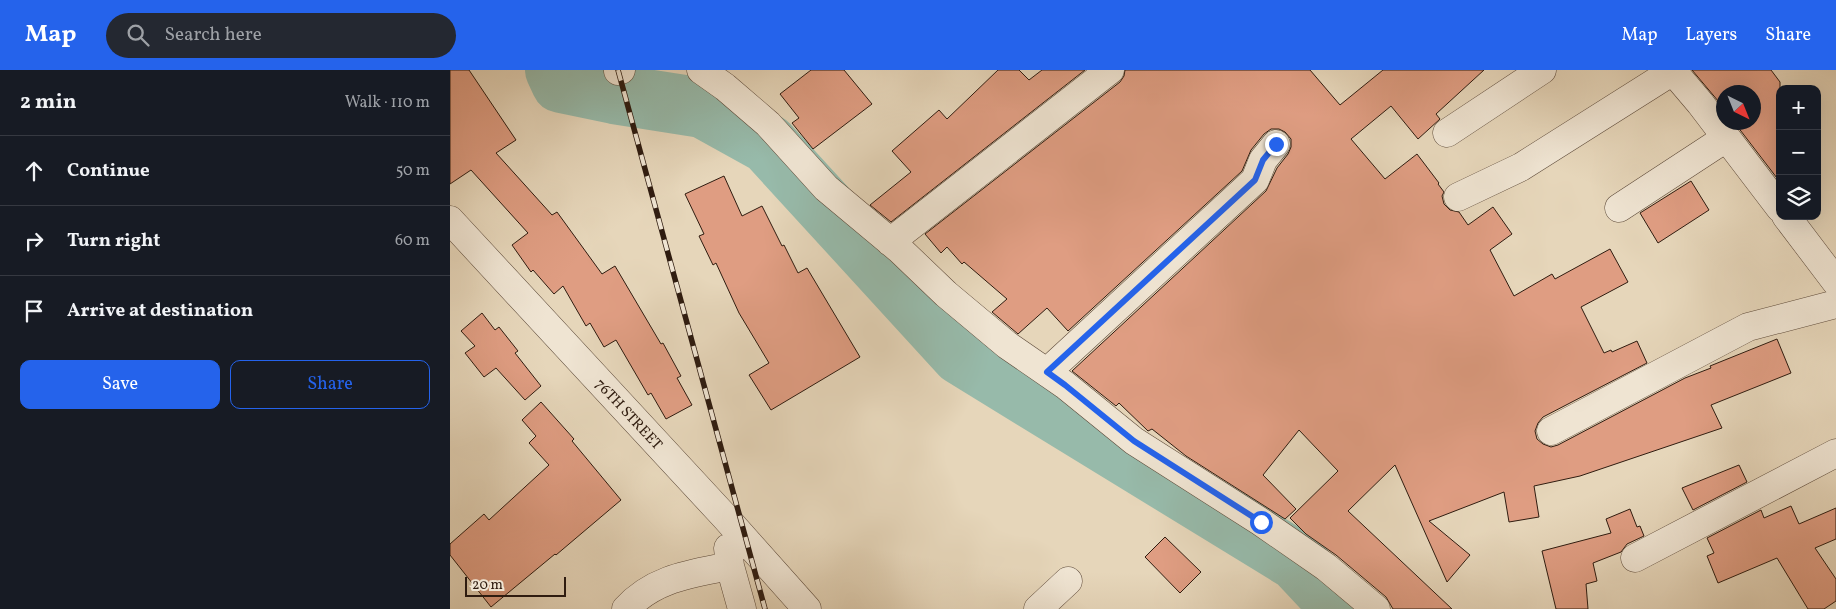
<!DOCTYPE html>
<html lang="en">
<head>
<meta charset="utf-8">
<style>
  :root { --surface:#171b24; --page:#242831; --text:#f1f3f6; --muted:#9ea1a6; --line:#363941; --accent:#2563eb }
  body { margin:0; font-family:Vollkorn,serif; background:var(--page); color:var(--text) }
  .controls { position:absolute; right:15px; top:15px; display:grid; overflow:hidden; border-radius:10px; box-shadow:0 5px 20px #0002 }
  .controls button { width:45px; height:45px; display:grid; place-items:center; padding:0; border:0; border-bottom:1px solid var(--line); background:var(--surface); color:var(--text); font:25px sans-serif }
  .compass { position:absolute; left:1266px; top:15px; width:45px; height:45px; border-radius:50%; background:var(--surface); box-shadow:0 5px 20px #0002; rotate:137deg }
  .scale { position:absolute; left:15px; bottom:12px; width:101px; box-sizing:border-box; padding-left:5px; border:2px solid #2f1c10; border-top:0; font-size:14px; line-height:18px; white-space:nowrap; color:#2f1c10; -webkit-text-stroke:4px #efe4d2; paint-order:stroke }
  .stop { position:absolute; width:15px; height:15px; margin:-11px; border:4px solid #2563eb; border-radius:50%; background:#fff }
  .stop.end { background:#2563eb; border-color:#fff; box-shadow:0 1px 5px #0008 }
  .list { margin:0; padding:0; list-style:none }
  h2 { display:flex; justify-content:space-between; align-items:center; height:65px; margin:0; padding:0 20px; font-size:21px }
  h2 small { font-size:16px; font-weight:400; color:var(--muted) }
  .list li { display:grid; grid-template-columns:32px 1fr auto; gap:15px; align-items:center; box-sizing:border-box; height:70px; padding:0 20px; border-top:1px solid var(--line) }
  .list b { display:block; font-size:19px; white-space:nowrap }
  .list em { font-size:16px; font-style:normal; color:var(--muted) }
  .actions { display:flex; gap:10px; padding:15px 20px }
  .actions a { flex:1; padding:11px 0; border:1px solid var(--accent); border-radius:10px; text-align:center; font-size:18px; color:var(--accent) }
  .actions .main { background:var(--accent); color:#fff }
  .icon { flex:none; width:28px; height:28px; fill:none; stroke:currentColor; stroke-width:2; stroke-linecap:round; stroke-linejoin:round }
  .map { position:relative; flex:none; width:1386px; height:539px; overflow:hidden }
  header { display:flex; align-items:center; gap:30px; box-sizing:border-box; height:70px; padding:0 25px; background:var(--accent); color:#fff }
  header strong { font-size:24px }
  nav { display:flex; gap:28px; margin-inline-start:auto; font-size:18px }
  .search { width:350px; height:45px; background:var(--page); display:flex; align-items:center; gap:12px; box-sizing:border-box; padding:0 18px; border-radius:28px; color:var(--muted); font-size:19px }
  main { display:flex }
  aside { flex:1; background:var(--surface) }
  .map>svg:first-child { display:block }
</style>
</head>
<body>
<header>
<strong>Map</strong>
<div class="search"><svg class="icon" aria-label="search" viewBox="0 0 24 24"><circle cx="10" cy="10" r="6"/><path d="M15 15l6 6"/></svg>Search here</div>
<nav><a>Map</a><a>Layers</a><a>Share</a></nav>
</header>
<main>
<aside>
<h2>2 min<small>Walk · 110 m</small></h2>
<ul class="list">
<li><svg class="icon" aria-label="ahead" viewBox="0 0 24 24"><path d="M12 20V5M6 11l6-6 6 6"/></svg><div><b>Continue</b></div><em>50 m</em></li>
<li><svg class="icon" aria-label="right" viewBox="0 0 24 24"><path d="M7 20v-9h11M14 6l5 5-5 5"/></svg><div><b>Turn right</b></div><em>60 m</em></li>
<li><svg class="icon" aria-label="arrive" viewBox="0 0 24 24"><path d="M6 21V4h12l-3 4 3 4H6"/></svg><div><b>Arrive at destination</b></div></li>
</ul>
<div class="actions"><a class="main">Save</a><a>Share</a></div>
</aside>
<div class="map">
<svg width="1386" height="539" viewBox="0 0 1386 539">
  <rect width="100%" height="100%" fill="#e6d6ba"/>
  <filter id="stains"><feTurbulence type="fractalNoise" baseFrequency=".004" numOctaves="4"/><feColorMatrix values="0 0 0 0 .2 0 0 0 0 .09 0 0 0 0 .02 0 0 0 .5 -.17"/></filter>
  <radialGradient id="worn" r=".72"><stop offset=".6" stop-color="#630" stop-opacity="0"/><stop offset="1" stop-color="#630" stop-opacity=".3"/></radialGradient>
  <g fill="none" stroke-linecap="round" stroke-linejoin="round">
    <!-- river -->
    <path stroke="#97baaa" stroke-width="60" d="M105 0 111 13 164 24 253 38 318 74 511 285 847 491 892 539"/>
  </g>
  <!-- building -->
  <path fill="#df9d82" stroke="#2f1c10" d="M0 0H19L66 70 46 83 102 145 107 142 152 204 165 196 211 274 213 273 231 306 227 308 242 335 216 349 201 323 198 325 166 270 154 277 140 253 136 256 113 216 104 224 83 200 81 202 62 175 78 163 21 100 0 114Z
    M361 0H394L422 34 363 79 342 53 349 48 330 24Z
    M548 0H569L579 10 592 0H635L441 152 420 135 461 102 442 81 489 40 497 49Z
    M675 0H860L890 35 933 0H1034L986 44 990 49 968 69 941 36 901 69 935 109 967 84 989 113 988 114 994 122 992 126 994 134 1000 140 1009 142 1018 155 1043 137 1062 164 1040 180 1064 226 1102 204 1105 209 1160 179 1178 212 1131 237 1154 283 1161 280 1162 282 1187 271 1197 293 1093 347 1088 353 1085 361 1087 369 1093 374 1101 377 1108 375 1235 308 1261 298 1260 296 1327 269 1341 303 1261 335 1272 358 1130 406 1084 416 1089 447 1059 452 1054 422 979 451 1020 485 997 512 945 395 898 441 1002 539H943L936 527 886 485 856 464 840 448 888 401 849 360 813 405 846 439 835 449 736 386 702 359 698 361 669 333 666 336 622 301 816 121 827 98 838 84 841 77V69L835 62 829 59H821L814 64 801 80 792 101 618 261 597 238 568 264 542 242 557 229 514 192 512 194 497 177 491 183 475 164 670 12 674 6Z
    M1242 0H1321L1330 12V112L1284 52H1304V22H1274V38Z
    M274 106 292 146 312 136 332 176 334 175 348 203 357 198 410 287 321 340 299 305 319 293 289 243 266 193 263 195 249 166 254 164 235 124Z
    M1241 111 1259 140 1208 173 1190 143Z
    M32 243 45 260 49 257 68 281 65 283 91 316 75 330 46 298 34 307 15 283 25 276 11 261Z
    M91 332 124 369 122 371 171 430 106 485 105 484 41 537 0 485V474L34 444 39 450 99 395 79 373 86 366 72 350Z
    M1289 395 1297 412 1243 440 1232 418Z
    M1341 436 1349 454 1386 438V469L1365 478 1386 509V531L1374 539H1358L1327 488 1268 513 1257 486 1264 483 1257 468 1311 440 1314 448Z
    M1180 439 1187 457 1190 456 1194 466 1177 474 1171 482 1143 493 1147 511 1136 514 1138 539H1106L1092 481 1161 463 1156 449Z
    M715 467 751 502 730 523 695 487Z"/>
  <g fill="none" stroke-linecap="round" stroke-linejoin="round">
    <defs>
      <path id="minor" d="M251 0 275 17 318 54 376 118 449 179 496 224 557 275 615 315 684 371 811 452 876 497 926 539
        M1222 0 1250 33 1330 138
        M168 1 171 0
        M997 63 1092 0
        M1008 127 1071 97 1223 1
        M1169 138 1276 68
        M1336 146 1386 212
        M0 150 275 447 357 539
        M440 172 660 0
        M597 302 805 110 813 90 826 74
        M1101 361 1298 257 1386 234
        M278 478 280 496 292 539
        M1185 488 1386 383
        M176 539C204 508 241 504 280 496
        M588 539 618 511"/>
    </defs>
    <!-- minor casing -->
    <use href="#minor" stroke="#5d4a3a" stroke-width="29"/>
    <!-- minor -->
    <use href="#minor" stroke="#efe4d2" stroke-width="28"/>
    <defs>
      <path id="rail" d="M168 0 315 539"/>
    </defs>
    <!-- rail casing -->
    <use href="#rail" stroke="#2f1c10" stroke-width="5.5"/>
    <!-- rail -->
    <use href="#rail" stroke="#efe4d2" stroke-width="4" stroke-dasharray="11" stroke-linecap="butt"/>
  </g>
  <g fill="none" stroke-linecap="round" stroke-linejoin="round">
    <!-- route -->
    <path stroke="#2563eb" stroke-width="6" d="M811 452 684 371 615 315 597 302 805 110 813 90 826 74"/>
  </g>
  <g text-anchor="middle" stroke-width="4" stroke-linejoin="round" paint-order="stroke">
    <!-- street labels -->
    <g font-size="15" fill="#2f1c10" stroke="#efe4d2">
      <text transform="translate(179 344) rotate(47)" y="5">76TH STREET</text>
    </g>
  </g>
  <rect width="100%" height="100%" filter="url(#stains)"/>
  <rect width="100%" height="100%" fill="url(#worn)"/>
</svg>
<div class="controls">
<button>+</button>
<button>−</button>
<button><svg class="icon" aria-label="layers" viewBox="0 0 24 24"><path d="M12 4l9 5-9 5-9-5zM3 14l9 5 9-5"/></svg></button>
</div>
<svg class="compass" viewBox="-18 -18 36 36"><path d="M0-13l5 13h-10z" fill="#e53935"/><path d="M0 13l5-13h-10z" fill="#9ea1a6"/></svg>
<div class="scale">20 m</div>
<div class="stop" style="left:811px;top:452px"></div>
<div class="stop end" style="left:826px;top:74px"></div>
</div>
</main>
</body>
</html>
